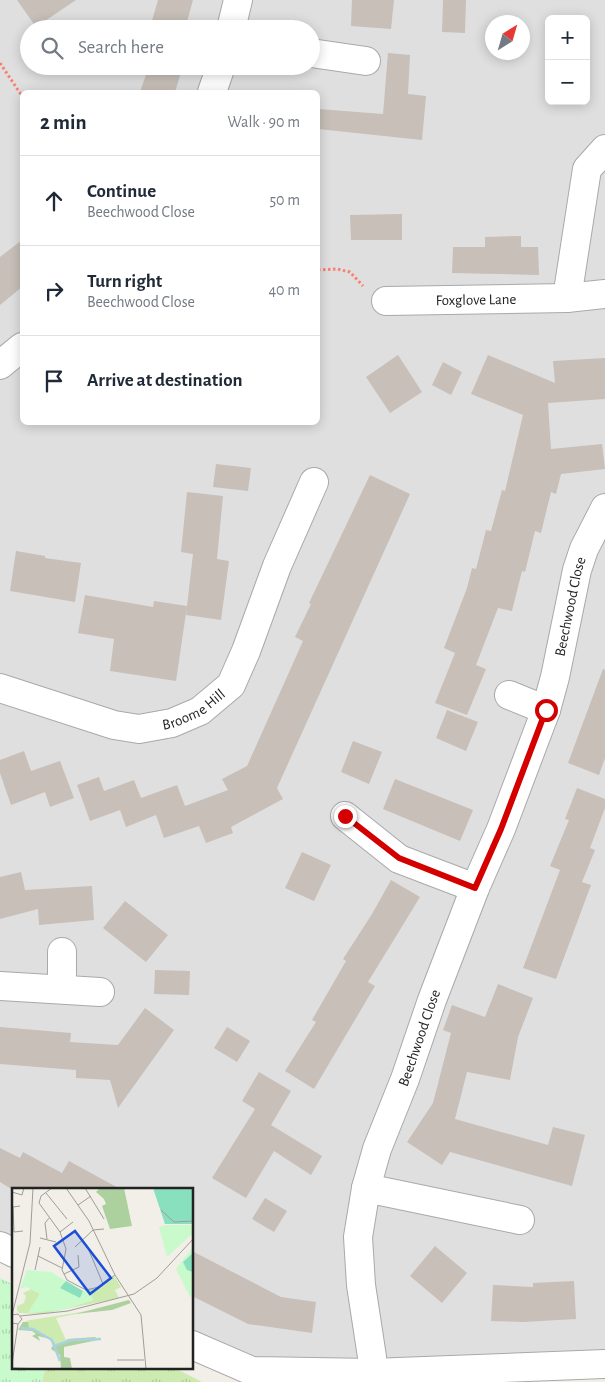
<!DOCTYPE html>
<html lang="en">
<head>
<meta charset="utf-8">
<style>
  :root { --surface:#fff; --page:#f2f2f3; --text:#1f2937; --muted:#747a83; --line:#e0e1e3 }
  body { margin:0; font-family:"Alegreya Sans",sans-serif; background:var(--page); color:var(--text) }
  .controls { position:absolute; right:15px; top:15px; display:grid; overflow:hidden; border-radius:8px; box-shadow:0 2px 12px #0003 }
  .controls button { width:45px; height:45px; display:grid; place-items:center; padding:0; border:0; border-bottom:1px solid var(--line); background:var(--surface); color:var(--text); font:25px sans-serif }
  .compass { position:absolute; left:485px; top:15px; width:45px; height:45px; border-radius:50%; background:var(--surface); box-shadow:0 2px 12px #0003; rotate:37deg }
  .stop { position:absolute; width:15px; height:15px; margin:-11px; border:4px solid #d40000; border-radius:50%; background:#fff }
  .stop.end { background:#d40000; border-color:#fff; box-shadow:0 1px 5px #0008 }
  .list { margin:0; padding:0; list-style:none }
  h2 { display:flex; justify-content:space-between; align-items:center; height:65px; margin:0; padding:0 20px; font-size:21px }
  h2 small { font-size:16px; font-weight:400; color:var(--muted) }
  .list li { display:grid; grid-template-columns:32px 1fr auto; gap:15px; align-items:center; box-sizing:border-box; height:90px; padding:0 20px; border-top:1px solid var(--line) }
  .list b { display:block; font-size:19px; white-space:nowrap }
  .list p { margin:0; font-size:16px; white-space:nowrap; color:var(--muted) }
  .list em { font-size:16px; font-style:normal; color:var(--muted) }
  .icon { flex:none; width:28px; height:28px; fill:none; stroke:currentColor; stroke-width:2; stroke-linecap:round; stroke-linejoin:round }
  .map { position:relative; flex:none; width:605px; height:1382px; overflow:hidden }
  .search { position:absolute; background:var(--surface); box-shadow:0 2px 12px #0003; left:20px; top:20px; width:300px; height:55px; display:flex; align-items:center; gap:12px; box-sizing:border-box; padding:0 18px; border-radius:28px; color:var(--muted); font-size:19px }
  .panel { position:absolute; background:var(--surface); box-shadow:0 2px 12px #0003; left:20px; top:90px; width:300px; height:335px; border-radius:8px }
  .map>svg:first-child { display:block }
</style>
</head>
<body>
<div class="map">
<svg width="605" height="1382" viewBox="0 0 605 1382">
  <defs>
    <pattern id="grass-tufts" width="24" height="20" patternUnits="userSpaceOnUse" patternTransform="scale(1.25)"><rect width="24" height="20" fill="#cdebb0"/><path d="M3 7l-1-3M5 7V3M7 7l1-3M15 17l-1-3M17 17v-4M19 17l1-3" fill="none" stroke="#b0c997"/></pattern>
    <pattern id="park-tufts" width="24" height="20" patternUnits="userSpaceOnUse" patternTransform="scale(1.25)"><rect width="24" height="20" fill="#c8facc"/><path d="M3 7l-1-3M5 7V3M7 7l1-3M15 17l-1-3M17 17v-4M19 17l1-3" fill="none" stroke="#acd6af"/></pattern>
  </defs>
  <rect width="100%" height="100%" fill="#f2efe9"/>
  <!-- residential -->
  <path fill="#e0dfdf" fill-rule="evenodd" d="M0 0H605V1364L252 1371 193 1345 192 1190H14V1253L0 1246ZM549 19H586V101H549ZM492 22H522V52H492ZM29 29H311V66H29ZM22 92H318V422H22Z"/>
  <!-- grass -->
  <path fill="url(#grass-tufts)" d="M45 1368H175L202 1382H42Z"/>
  <!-- park -->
  <path fill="url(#park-tufts)" d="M0 1278 14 1285V1368H45L42 1382H0Z"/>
  <!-- building -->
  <path fill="#c7bfb8" d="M17 0H76L36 27Z
    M158 0H193L185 29H169L151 24Z
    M352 0H394L391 29 351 26Z
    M443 0H466L465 33 442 32Z
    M388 53 410 55 408 94 426 96 422 140 318 129V109L383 114Z
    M149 66H183L175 92H140Z
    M402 214V240H351L350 215Z
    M521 236V247H538L539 275 452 273 453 247H485V237Z
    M22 240V287L0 305V257Z
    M398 355 422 392 390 413 366 377Z
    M488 355 555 383 553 361 605 358V399L548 403 551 449 602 444 605 469 561 474 556 494 551 492 541 533 535 531 525 572 522 571 512 611 498 608 476 665 486 669 467 715 435 703 455 653 444 648 467 588 472 568 476 569 486 530 491 531 502 490 505 491 523 415 471 394Z
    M443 362 462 372 451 395 432 385Z
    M216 464 251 468 248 491 213 487Z
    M370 475 410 494 277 788 283 799 231 827 233 833 206 843 199 826 164 838 156 815 126 827 120 810 90 821 77 785 99 777 104 791 134 780 141 798 177 785 185 806 228 790 222 779 247 766 303 641 295 637 311 604 309 603Z
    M187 492 223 496 217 559 229 561 221 620 186 615 193 554 181 552Z
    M16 551 45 556V558L81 563 75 602 10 591Z
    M85 595 153 607 154 601 187 606 176 681 110 671 114 639 78 633Z
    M603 669 605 670V758L599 775 568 763Z
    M447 710 478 722 466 751 436 738Z
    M353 741 382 752 369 784 341 772Z
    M24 751 31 771 60 761 74 798 50 807 45 792 11 805 0 773V760Z
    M395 779 473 810 460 841 383 809Z
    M577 788 605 799V808L590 848 595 850 582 882 591 885 556 979 523 968 560 870 550 866 569 820 565 819Z
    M302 852 331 865 314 901 285 888Z
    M21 872 25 890 92 886 94 920 39 925 38 909 0 919V877Z
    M391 880 420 897 368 982 375 986 314 1089 285 1071 316 1022 312 1020 346 961 343 959 372 914Z
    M125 901 168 935 146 962 103 928Z
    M155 970 190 971 189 995 154 994Z
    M498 984 533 998 518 1037 510 1080 467 1072 455 1119 548 1145 553 1127 585 1135 572 1186 450 1152 442 1165 407 1142 433 1103 451 1033 443 1030 452 1005 485 1017Z
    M145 1008 174 1030 118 1108 110 1080 76 1078V1070L0 1064V1027L71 1033 70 1042 118 1045Z
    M227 1027 250 1041 237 1062 214 1048Z
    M259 1072 291 1091 271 1125 322 1156 311 1175 274 1151 246 1198 212 1178 255 1109 242 1101Z
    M0 1148 20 1158 23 1152 62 1173 69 1161 122 1190H13L0 1182Z
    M265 1198 287 1211 274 1232 252 1219Z
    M435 1246 467 1273 442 1303 410 1276Z
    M192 1251 281 1297 316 1302 312 1333 248 1324 192 1296Z
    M574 1281 576 1319 523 1322 491 1321 493 1285 533 1287V1283Z"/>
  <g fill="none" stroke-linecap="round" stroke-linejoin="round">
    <defs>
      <g id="street">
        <path d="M231 29 238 0"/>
        <path d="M311 53 366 61"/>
        <path d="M212 92 221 66"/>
        <path d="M567 298 587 169 605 149"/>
        <path id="s1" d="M386 301 567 298 605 294"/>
        <path d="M0 365 22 347"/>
        <path id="s2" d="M0 688 114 725 139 729 172 723 200 711 231 685 246 651 277 566 314 482"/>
        <path d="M509 695 546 710"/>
        <path d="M345 816 399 859 475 888"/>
        <path d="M0 986 100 992"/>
        <path d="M62 989V952"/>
        <path d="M366 1188 520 1220"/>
        <path d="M0 1246 14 1253"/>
        <path d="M192 1345 252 1371 372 1373 605 1364"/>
        <path id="s3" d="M372 1373V1357L361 1285 358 1237 366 1188 377 1149 405 1079 432 1000 475 888 501 829 546 710 555 677 577 570 584 549 605 508"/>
      </g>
    </defs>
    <!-- street casing -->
    <use href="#street" stroke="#a9a9a9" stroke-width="30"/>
    <!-- path -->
    <path stroke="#fa8072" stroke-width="3" stroke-dasharray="2.5 2.5" stroke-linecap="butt" d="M0 63 22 96
      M318 270 337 269 350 272 363 286"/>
    <!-- street -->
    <use href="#street" stroke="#fff" stroke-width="28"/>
  </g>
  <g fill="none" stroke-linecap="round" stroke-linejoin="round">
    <!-- route -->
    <path stroke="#d40000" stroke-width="6" d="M345 816 399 858 475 888 501 829 546 710"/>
  </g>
  <g text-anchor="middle" stroke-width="4" stroke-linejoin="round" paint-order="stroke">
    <!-- street labels -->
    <g font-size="15" fill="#222" stroke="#fff">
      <text dy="5" stroke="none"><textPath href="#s1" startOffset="90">Foxglove Lane</textPath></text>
      <text dy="5" stroke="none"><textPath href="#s3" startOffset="804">Beechwood Close</textPath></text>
      <text dy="5" stroke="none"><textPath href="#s2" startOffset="204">Broome Hill</textPath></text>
      <text dy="5" stroke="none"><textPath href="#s3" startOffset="346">Beechwood Close</textPath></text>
    </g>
  </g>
  <!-- overview -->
  <g transform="translate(12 1188)">
    <rect width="181" height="181" fill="#f2efe9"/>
    <path d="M102 88 109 99 103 102 107 110 30 126 7 125 5 122V118L12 115 14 108 11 105 20 101 28 106 19 120 50 122 81 112 77 102 88 100ZM117 112 113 114 85 122 44 130 54 152 45 158 39 150 17 140 15 134 10 135 18 132 82 122Z" fill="#cdebb0"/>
    <path d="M88 0H112L120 38 98 41 90 18 94 16 92 11 84 4ZM117 112 119 115 100 122 63 126ZM11 134H16L17 140 39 150 45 158 56 151 83 149 86 152 52 159V169L58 170 60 181H49L48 167 39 161 41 157 38 151 26 148 28 153 20 148 24 146 20 143 6 142Z" fill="#add19e"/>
    <path d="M154 37H181V45L155 69 147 39ZM181 59V108L178 109 164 81ZM15 82 39 84 54 93 49 100 68 110 71 103 77 102 81 112 50 122 16 125 28 106 15 99 8 101Z" fill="#c8facc"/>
    <path d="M141 0H181V36H153ZM181 65V84L175 82 171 74ZM54 93 71 103 68 110 48 100Z" fill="#88e0be"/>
    <path fill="none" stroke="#aad3df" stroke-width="2.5" d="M9 140 21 141 40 152 48 173M42 158 59 152 89 151"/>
    <path fill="none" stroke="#9f9d99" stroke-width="1" d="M40 0 29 8 27 15 48 44 54 61 50 82 55 92 74 102 87 99 103 87M54 0 77 33 103 87 129 127 134 181M73 0 92 31M0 4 10 7 12 0M34 5 55 31M66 17 79 8M8 18 1 19 2 44 11 43M149 22 162 34 182 33M48 44 61 34M28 50 44 54M35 51 33 35 38 29M63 59 81 42 92 41M76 60 91 96M26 68 50 80M23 82 28 59M52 86 67 79 66 67M0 127 18 55 21 0M0 127 6 126 10 131 6 136 0 135M8 128 56 123 122 106 145 90 182 50M105 172H132M0 176 6 136M0 180 36 181"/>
    <path fill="#1d4ed8" fill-opacity="0.15" stroke="#1d4ed8" stroke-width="2.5" d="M63 43 99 90 78 106 42 58Z"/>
    <rect width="181" height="181" fill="none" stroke="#222" stroke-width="2.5"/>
  </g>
</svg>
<div class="controls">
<button>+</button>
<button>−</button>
</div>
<svg class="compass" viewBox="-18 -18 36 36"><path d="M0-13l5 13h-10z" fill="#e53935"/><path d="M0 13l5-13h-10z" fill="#747a83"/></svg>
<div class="stop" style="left:546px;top:710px"></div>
<div class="stop end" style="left:345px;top:816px"></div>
<div class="search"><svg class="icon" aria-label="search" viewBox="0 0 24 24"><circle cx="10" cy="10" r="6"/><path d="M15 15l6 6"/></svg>Search here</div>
<section class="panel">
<h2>2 min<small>Walk · 90 m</small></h2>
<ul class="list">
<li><svg class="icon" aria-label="ahead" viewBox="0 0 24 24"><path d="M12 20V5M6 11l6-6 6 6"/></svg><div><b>Continue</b><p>Beechwood Close</p></div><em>50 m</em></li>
<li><svg class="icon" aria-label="right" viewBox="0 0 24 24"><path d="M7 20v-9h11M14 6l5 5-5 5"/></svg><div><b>Turn right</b><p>Beechwood Close</p></div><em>40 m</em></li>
<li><svg class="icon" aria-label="arrive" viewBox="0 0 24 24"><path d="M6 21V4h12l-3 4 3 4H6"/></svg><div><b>Arrive at destination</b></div></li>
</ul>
</section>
</div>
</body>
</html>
